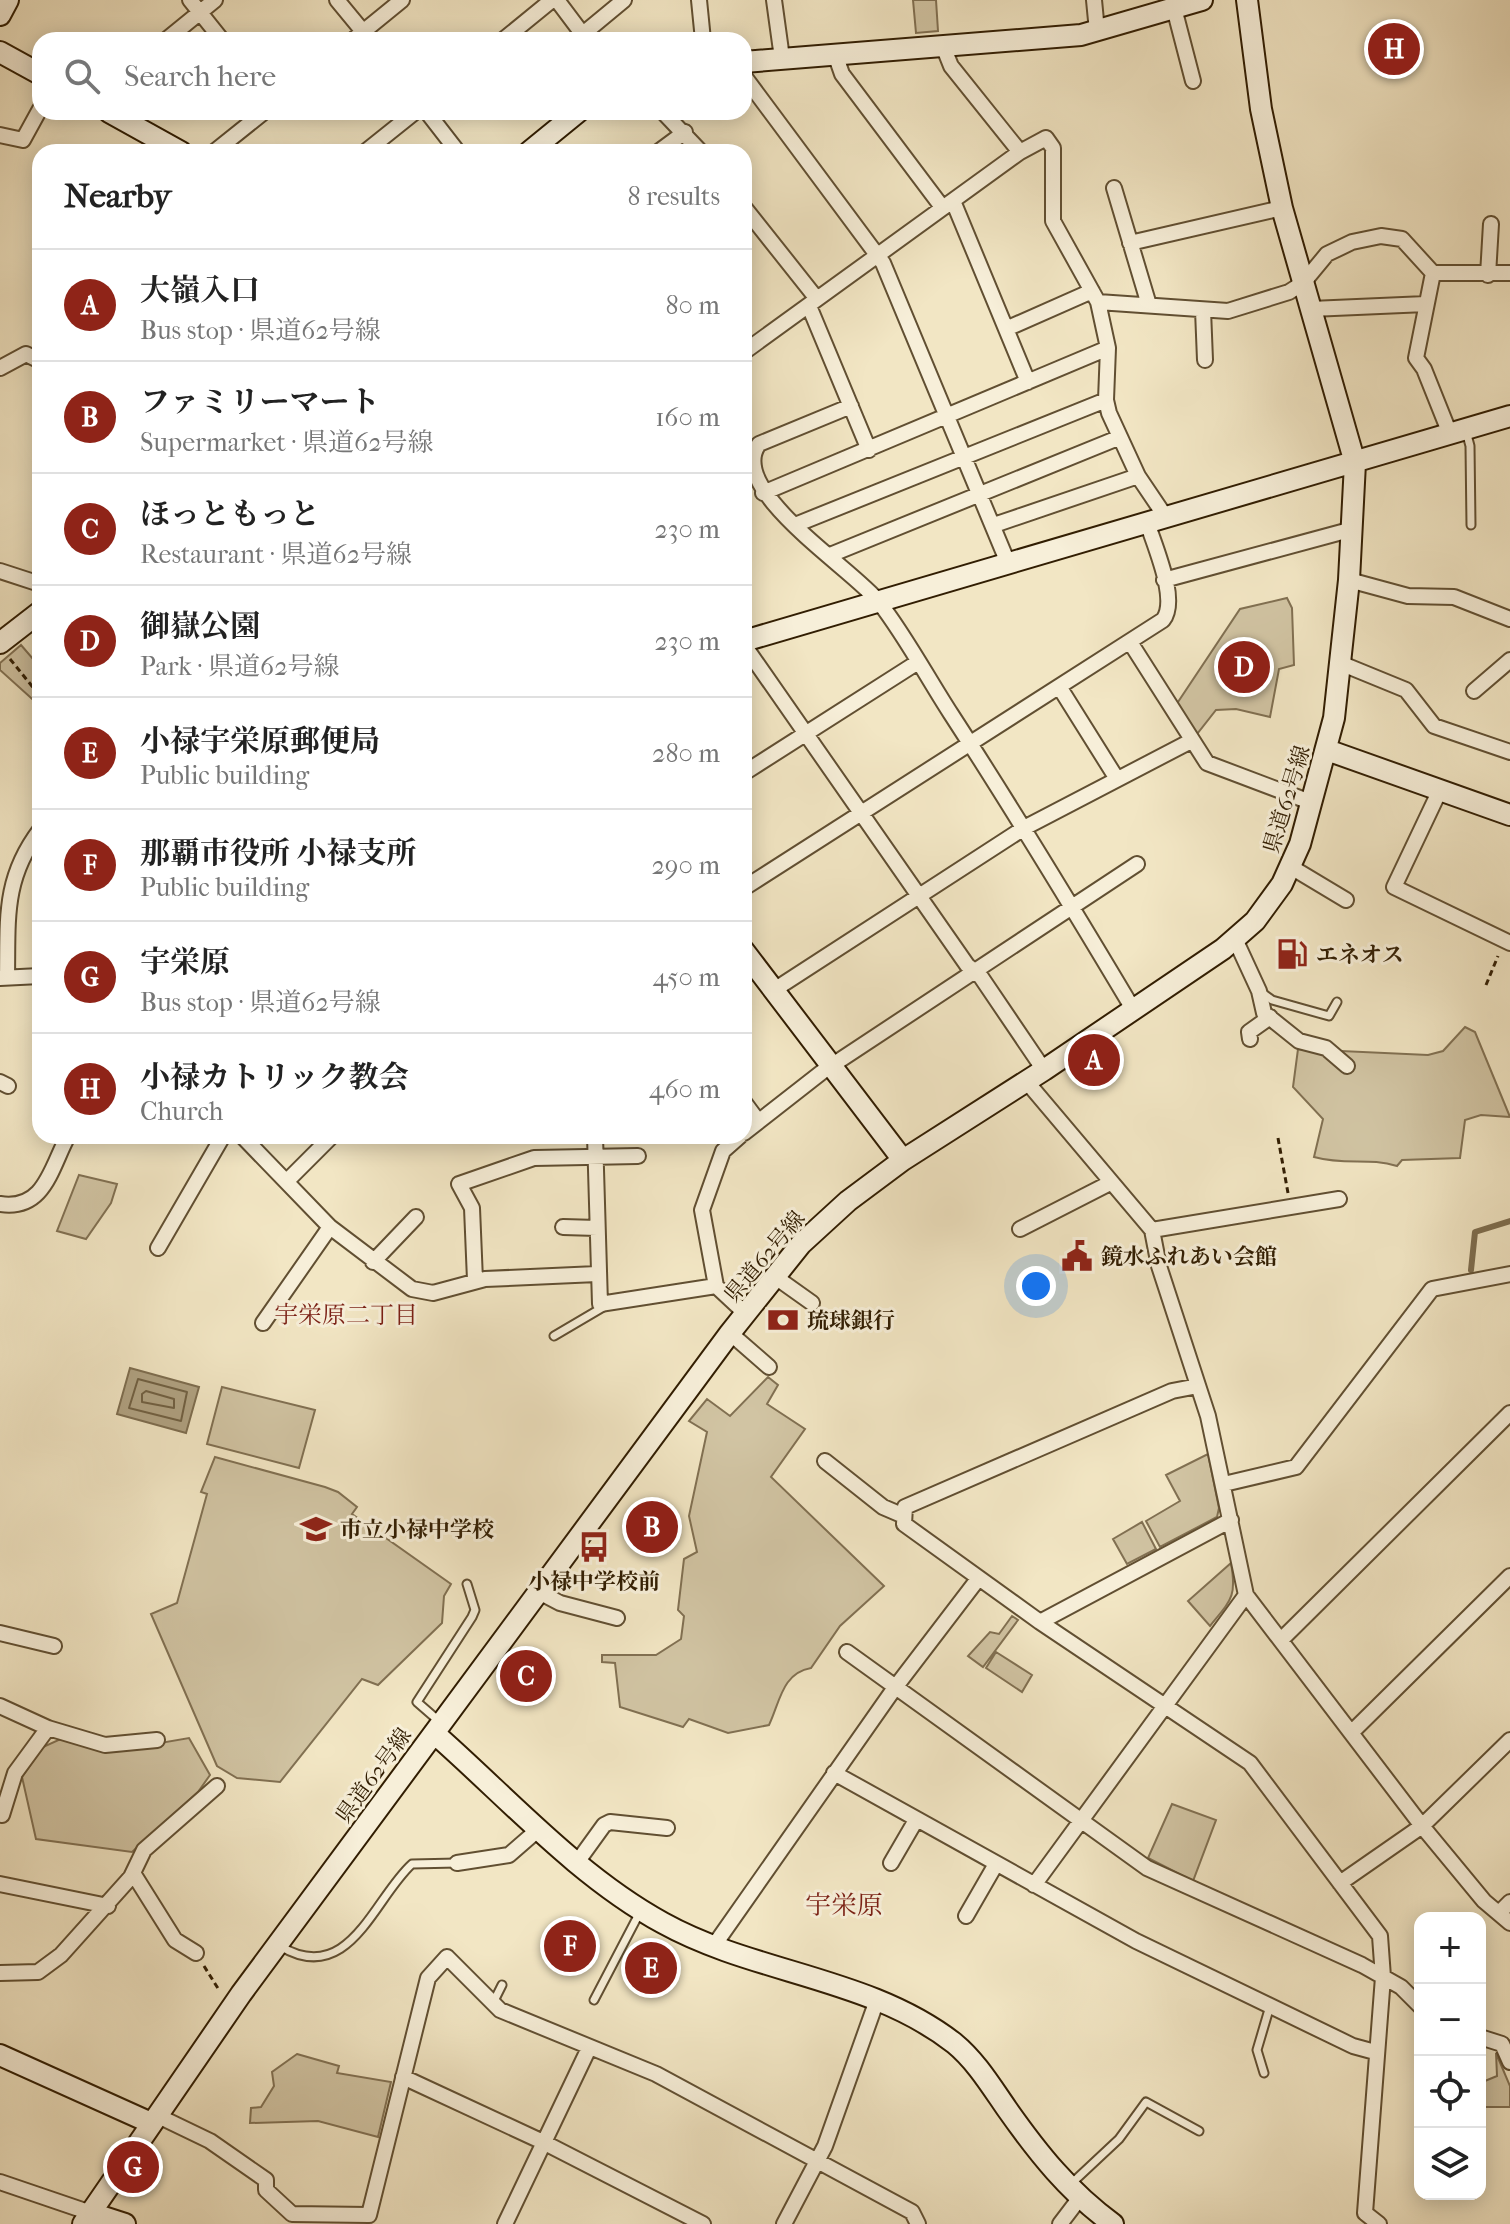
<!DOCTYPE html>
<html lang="en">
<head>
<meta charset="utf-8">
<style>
  :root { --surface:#fff; --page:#f6f6f6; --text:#222; --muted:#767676; --line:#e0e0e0; --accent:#8f2418 }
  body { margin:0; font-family:"IM FELL French Canon","Noto Serif JP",serif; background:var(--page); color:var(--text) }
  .controls { position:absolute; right:24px; bottom:24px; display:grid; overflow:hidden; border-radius:16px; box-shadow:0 4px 20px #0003 }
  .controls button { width:72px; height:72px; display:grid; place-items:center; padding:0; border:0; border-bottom:2px solid var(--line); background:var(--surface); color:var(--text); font:40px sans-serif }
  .you { position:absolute; left:1036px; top:1286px; width:28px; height:28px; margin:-20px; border:6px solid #fff; border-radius:50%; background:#1a73e8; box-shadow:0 0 0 12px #1a73e833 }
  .badge { display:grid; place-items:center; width:52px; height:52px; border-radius:50%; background:var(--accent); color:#fff; font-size:26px; font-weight:700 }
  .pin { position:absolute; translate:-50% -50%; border:4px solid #fff; box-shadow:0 2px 8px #0006 }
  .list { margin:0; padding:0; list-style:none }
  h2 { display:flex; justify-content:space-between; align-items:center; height:104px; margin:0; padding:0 32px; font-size:34px }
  h2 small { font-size:26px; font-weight:400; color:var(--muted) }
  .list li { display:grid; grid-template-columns:52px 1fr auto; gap:24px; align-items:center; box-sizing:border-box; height:112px; padding:0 32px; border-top:2px solid var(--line) }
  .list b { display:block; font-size:30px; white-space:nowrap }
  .list p { margin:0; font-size:26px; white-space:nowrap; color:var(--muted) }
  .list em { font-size:26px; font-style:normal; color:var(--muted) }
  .icon { flex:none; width:44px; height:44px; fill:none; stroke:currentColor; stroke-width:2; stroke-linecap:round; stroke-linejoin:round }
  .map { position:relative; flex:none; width:1510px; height:2224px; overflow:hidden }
  .search { position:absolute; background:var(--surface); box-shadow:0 4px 20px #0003; left:32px; top:32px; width:720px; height:88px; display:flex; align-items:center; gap:20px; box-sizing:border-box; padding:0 28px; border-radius:24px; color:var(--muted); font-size:30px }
  .panel { position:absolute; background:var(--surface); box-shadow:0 4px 20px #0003; left:32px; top:144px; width:720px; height:1000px; border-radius:24px }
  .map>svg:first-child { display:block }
</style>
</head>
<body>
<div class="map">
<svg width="1510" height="2224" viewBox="0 0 1510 2224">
  <rect width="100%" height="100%" fill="#f2e6c4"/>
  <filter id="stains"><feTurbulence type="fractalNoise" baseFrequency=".0025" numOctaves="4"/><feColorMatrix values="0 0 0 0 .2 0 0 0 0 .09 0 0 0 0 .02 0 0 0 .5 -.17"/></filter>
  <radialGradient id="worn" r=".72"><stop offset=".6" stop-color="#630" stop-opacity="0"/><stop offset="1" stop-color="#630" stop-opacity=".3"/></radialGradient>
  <!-- green -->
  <path fill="#d1c4a3" stroke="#817052" stroke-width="2" d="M913 0H936L938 31 916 33Z
    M1287 598 1292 608 1294 665 1279 669 1270 717 1236 709 1216 710 1197 734 1176 705 1240 609Z
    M21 645 40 667V706L0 670V663Z
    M1465 1027 1475 1032 1510 1117 1481 1115 1465 1120 1460 1158 1402 1160 1397 1166C1368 1157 1347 1166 1314 1157L1323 1119 1293 1087 1298 1049 1428 1055 1443 1051Z
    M79 1175 117 1184 111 1203 86 1239 57 1231Z
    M768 1377 778 1385 767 1404 805 1429 771 1477 884 1586 840 1626 811 1668C782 1673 780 1702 769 1725L728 1733 689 1719 683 1727 620 1707 615 1663 602 1662V1655H656L681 1639 684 1616 678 1610 684 1559 697 1552 689 1516 707 1432 689 1421 707 1399 730 1416Z
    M222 1387 315 1410 299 1468 207 1444Z
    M1208 1454 1219 1508 1217 1517 1160 1547 1146 1521 1180 1501 1166 1475Z
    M215 1457 325 1487 338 1492 357 1507 352 1514 451 1584 444 1596 442 1623 378 1685 362 1679 280 1782 237 1778 217 1766 151 1614 177 1603 207 1494 201 1492Z
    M1142 1522 1156 1549 1127 1564 1113 1539Z
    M1231 1563C1237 1597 1231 1600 1210 1626L1188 1601Z
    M1012 1616 1018 1620 983 1667 968 1656 990 1632 999 1634Z
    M996 1652 1032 1675 1022 1692 986 1668Z
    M65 1737 108 1752 189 1738 210 1775 198 1792 132 1852 36 1839 22 1777 43 1747Z
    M1172 1804 1216 1820 1193 1881 1148 1858Z
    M1496 2053 1510 2086V2107H1480V2083L1497 2076Z
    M297 2054 339 2066 337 2073 391 2082 378 2137 318 2121 250 2123 251 2108 261 2107 274 2086 272 2072Z"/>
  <!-- water -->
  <path fill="#b0a282" stroke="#7d6d4f" stroke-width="2" d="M130 1368 199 1387 186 1433 117 1414Z"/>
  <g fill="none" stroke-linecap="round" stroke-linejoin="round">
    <!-- shore -->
    <path stroke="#706042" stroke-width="2" d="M138 1379 187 1392 181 1421 129 1408Z
      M146 1391 174 1399V1408L142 1402V1394Z"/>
    <!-- stream -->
    <path stroke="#7d6d4f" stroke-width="6" d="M1471 1270 1475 1232 1510 1221"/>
    <defs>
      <path id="lane" d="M1466 431 1470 446 1471 525
        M1261 992 1272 1000 1329 1016 1337 1002
        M554 1336 605 1306
        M440 1722 417 1702 472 1617 475 1610 467 1584
        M280 1946C349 1988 374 1898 412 1864L457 1863
        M594 2000 640 1912
        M493 2003 502 1985
        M1264 2073 1257 2050 1270 2006
        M1072 2183 1119 2139 1146 2102 1199 2131"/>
      <path id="street" d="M190 0 222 40
        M337 0 370 40
        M557 0 587 40
        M699 0 703 40
        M774 0 782 58
        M1094 0 1097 31
        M1174 8 1193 81
        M583 34 624 0
        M166 40 215 0
        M353 40 402 0
        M503 40 552 0
        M943 46 951 66 1020 152
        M835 54 842 74 942 207
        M744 76 883 263 1008 563
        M427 112 458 152
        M663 112 701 152
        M0 135 23 140 40 109
        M214 152 264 112
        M365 152 415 112
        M658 152 685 132
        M1114 188 1149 305
        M953 201 1028 382
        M744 207 817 299
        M1130 243 1282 208
        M1433 273 1416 358 1424 369 1450 434
        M1488 275 1491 224
        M1098 302 1228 311 1289 292 1303 283 1327 254 1352 242 1381 236 1402 239 1433 273H1510
        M809 306 869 450
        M1311 309 1426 304
        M1203 310 1205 360
        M1006 329 1092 291
        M744 352 1020 152 1046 138 1053 148V221L1098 302 1108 348 1106 400 1109 413 1138 476 1165 516
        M0 368 26 354 40 361
        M851 406 759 444C725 489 853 569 879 602 906 637 927 677 951 714 1014 811 1074 910 1133 1009
        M763 493 1108 348
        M795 525 1106 400
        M994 525 1138 476
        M830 555 1118 438
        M0 571 40 584
        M1164 580 1353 529
        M1349 580 1408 596 1454 597 1510 619
        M1130 642 1207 763 1313 803
        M744 645 967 965 981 977 1044 1070
        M1340 663 1406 690 1434 726 1510 752
        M1060 688 1117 779
        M1474 691 1510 660
        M744 773 918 662
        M1440 790 1394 887 1510 943
        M1291 867 1346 900
        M744 888 1163 620C1179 600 1154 545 1147 522
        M1235 939 1259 991 1264 1013 1299 1041 1326 1048 1347 1066
        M0 978 40 976
        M7 978C8 919 3 879 40 830
        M774 990 1024 828 1191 741
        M1250 1039 1249 1032 1270 1017
        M0 1082 8 1086
        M1027 1082 1152 1230 1159 1266 1208 1416 1246 1595 1422 1826 1484 1901 1510 1923
        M744 1102 758 1121
        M744 1133 822 1072 1137 864
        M242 1136 330 1227 412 1289 433 1293 485 1279 597 1274
        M595 1136 600 1304 716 1286
        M740 1136 723 1151 702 1210 716 1286 745 1313
        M287 1181 332 1136
        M0 1204C45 1211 51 1167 68 1136
        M563 1227 597 1228
        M1020 1229 1110 1183
        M1152 1230 1339 1199
        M158 1248 223 1136
        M373 1262 416 1217
        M774 1276 812 1303
        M475 1280 472 1208 459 1184 534 1158 638 1156
        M263 1323 330 1227
        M730 1333 769 1367
        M1198 1386 1172 1391 905 1507 904 1524 1040 1622 1250 1763 1380 1936 1383 1977 1365 2213 1379 2224
        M825 1461 883 1507 904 1516
        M1224 1484 1296 1467 1432 1289 1510 1274
        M539 1592 560 1603 617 1618
        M1040 1622 1231 1520
        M0 1633 54 1646
        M1281 1640 1510 1413
        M847 1652 1147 1868 1362 1965 1401 1987 1420 2006
        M0 1706 48 1728 15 1773 2 1815
        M48 1728 105 1745 157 1740
        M1352 1732 1510 1576
        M834 1773 1136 1941 1353 2046 1375 2052
        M578 1861 604 1825 610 1822 667 1828
        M457 1863 509 1855 540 1828
        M891 1863 916 1820
        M133 1873 175 1940 196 1953
        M1340 1883 1422 1826 1510 1740
        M0 1884 108 1906
        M1034 1885 1246 1595
        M1499 1913 1510 1902
        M966 1916 996 1864
        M713 1947 894 1689 978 1579
        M0 1973 38 1972 61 1955 131 1877 144 1850 217 1786
        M1480 2037 1502 2044 1510 2062
        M403 2077 543 2142 703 2224
        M156 2115 210 2141 266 2180V2190L292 2214 369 2215 428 1978 447 1957 500 2010 656 2074 912 2212 918 2224
        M0 2182 91 2213
        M505 2224 589 2048
        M784 2224 825 2146 877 2000
        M1060 2224 1079 2199"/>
      <path id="secondary" d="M0 15 8 0
        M0 52 40 74
        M744 62 1081 35 1202 0
        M109 112 181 152
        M529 152 578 112
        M744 641 1510 416
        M0 643 40 612
        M1327 750 1510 815
        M744 951 903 1160
        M434 1733C507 1797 577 1876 663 1923 755 1974 869 1977 954 2043 976 2061 991 2086 1007 2109 1038 2153 1069 2192 1113 2224
        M0 2055 151 2123
        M91 2213 125 2224
        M83 2224 241 1994 730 1333 801 1244 848 1201 903 1160 1044 1070 1223 949 1255 921 1282 884 1300 844 1334 718 1349 580 1355 463 1282 208 1261 109 1247 0"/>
    </defs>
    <!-- lane casing -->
    <use href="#lane" stroke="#614f32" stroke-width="11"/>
    <!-- street casing -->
    <use href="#street" stroke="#614f32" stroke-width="18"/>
    <!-- secondary casing -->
    <use href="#secondary" stroke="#311d02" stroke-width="24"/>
    <!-- path -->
    <path stroke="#311d02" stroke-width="3" stroke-dasharray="6 4" stroke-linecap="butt" d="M10 659 40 696
      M1486 985 1498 956
      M1278 1138 1288 1193
      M204 1966 219 1990"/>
    <!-- lane -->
    <use href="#lane" stroke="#f7efd9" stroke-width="7"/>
    <!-- street -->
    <use href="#street" stroke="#f7efd9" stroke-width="14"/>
    <!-- secondary -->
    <use href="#secondary" stroke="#f7efd9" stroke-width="20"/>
  </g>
  <!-- icons -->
  <defs>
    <symbol id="fuel-bare" viewBox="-9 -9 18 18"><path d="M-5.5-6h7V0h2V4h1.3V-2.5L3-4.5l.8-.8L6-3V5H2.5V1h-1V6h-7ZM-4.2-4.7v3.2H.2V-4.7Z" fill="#8f2418" stroke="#f7efd9" stroke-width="2.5" paint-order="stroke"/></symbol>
    <symbol id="civic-bare" viewBox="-9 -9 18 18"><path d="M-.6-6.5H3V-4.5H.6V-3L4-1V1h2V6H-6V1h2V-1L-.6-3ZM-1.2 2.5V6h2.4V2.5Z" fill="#8f2418" stroke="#f7efd9" stroke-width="2.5" paint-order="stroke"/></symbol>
    <symbol id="bank-bare" viewBox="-9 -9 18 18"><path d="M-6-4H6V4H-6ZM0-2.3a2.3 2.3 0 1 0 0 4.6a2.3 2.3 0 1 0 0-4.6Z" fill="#8f2418" stroke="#f7efd9" stroke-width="2.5" paint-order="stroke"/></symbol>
    <symbol id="school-bare" viewBox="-9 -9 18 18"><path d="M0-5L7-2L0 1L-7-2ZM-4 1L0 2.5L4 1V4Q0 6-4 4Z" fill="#8f2418" stroke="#f7efd9" stroke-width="2.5" paint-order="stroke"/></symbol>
    <symbol id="bus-bare" viewBox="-9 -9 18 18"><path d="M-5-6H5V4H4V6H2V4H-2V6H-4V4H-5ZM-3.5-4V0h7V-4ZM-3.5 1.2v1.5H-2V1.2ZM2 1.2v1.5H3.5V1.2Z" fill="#8f2418" stroke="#f7efd9" stroke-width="2.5" paint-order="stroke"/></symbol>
  </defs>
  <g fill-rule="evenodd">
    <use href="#fuel-bare" x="1270" y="932" width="44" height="44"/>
    <use href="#civic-bare" x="1055" y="1234" width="44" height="44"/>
    <use href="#bank-bare" x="761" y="1298" width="44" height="44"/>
    <use href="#school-bare" x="294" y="1507" width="44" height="44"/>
    <use href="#bus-bare" x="572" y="1525" width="44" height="44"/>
  </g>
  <g text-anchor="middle" stroke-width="6" stroke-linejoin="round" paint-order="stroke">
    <!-- street labels -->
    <g font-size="22" fill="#311d02" stroke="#f7efd9">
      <text transform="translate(1286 799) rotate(-73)" y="8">県道62号線</text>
      <text transform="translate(764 1256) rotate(-50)" y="8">県道62号線</text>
      <text transform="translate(373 1775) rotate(-54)" y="8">県道62号線</text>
    </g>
    <!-- poi labels -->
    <g font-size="22" font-weight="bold" fill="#311d02" stroke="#f7efd9" text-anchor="start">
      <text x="1316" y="962">エネオス</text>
      <text x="1101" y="1264">鏡水ふれあい会館</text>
      <text x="807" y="1328">琉球銀行</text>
      <text x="340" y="1537">市立小禄中学校</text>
      <text x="594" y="1589" text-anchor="middle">小禄中学校前</text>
    </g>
    <!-- neighbourhood labels -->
    <g font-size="24" fill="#7a1f14" stroke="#f7efd9">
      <text x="346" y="1323">宇栄原二丁目</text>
    </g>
    <!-- quarter labels -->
    <g font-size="26" fill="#7a1f14" stroke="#f7efd9">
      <text x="844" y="1914">宇栄原</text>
    </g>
  </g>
  <rect width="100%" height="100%" filter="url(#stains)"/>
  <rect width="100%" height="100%" fill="url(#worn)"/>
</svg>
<div class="controls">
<button>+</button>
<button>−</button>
<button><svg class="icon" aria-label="locate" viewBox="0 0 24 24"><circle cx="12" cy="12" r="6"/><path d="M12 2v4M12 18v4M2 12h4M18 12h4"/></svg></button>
<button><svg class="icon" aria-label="layers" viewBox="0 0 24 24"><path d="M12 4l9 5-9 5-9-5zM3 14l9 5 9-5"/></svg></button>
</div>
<div class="you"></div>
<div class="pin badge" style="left:1094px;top:1060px">A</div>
<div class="pin badge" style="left:652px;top:1527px">B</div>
<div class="pin badge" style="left:526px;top:1676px">C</div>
<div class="pin badge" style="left:1244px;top:667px">D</div>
<div class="pin badge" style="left:651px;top:1968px">E</div>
<div class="pin badge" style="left:570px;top:1946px">F</div>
<div class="pin badge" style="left:133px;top:2167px">G</div>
<div class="pin badge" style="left:1394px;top:49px">H</div>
<div class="search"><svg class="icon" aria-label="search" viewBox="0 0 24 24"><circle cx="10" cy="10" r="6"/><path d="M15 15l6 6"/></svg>Search here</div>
<section class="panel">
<h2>Nearby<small>8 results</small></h2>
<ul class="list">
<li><span class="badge">A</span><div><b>大嶺入口</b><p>Bus stop · 県道62号線</p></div><em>80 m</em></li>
<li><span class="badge">B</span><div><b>ファミリーマート</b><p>Supermarket · 県道62号線</p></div><em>160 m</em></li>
<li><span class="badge">C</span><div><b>ほっともっと</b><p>Restaurant · 県道62号線</p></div><em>230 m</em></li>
<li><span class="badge">D</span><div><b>御嶽公園</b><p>Park · 県道62号線</p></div><em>230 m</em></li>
<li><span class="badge">E</span><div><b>小禄宇栄原郵便局</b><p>Public building</p></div><em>280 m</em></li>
<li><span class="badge">F</span><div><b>那覇市役所 小禄支所</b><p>Public building</p></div><em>290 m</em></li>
<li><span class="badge">G</span><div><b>宇栄原</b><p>Bus stop · 県道62号線</p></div><em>450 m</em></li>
<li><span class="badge">H</span><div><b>小禄カトリック教会</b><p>Church</p></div><em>460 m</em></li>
</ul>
</section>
</div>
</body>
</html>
